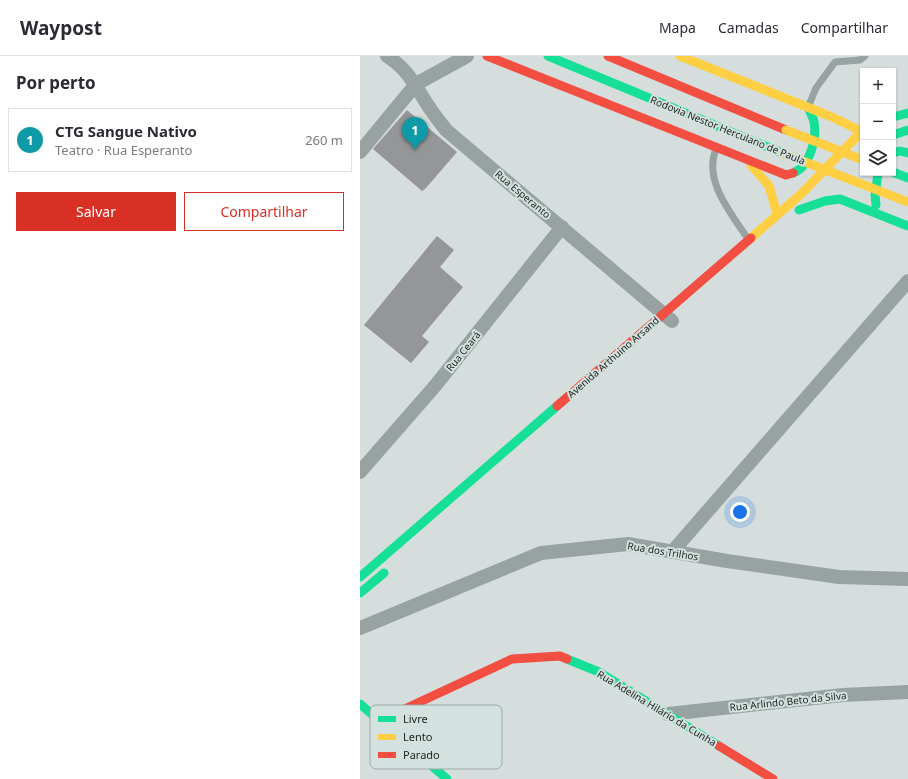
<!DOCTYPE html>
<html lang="pt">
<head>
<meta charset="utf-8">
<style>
  :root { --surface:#fff; --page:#f2f2f3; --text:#2b2b33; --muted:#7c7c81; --line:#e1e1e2; --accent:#d93025 }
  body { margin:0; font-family:"Noto Sans",sans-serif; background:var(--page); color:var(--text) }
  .controls { position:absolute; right:12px; top:12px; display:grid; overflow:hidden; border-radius:0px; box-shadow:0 1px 3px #0004 }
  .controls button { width:36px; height:36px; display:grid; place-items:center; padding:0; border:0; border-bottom:1px solid var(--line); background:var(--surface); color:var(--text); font:20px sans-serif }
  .you { position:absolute; left:380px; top:456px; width:14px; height:14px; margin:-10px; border:3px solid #fff; border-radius:50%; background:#1a73e8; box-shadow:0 0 0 6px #1a73e833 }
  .badge { display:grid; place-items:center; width:26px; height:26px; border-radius:50%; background:var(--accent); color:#fff; font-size:13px; font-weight:700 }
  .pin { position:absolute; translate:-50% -33px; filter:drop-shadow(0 1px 2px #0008) }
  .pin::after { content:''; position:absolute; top:21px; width:14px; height:12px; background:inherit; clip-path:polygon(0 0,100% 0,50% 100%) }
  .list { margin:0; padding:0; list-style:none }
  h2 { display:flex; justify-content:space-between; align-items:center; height:52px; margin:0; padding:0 16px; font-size:17px }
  h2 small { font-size:13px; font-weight:400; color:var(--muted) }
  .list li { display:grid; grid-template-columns:26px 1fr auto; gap:12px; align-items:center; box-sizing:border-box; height:64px; margin:0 8px 8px; padding:0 8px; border:1px solid var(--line); border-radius:0px }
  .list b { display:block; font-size:15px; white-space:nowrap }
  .list p { margin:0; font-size:13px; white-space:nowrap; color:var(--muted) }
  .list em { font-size:13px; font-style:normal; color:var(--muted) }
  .actions { display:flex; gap:8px; padding:12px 16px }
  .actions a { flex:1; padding:9px 0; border:1px solid var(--accent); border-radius:0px; text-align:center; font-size:14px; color:var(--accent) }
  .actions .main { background:var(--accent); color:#fff }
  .icon { flex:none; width:22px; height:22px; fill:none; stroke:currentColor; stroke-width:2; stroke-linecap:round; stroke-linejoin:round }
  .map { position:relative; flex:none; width:548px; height:723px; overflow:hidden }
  header { display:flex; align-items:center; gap:24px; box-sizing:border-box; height:56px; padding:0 20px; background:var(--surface); border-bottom:1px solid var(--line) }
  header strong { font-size:19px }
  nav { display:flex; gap:22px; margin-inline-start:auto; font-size:14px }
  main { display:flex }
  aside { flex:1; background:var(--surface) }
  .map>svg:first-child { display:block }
</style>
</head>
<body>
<header>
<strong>Waypost</strong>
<nav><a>Mapa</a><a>Camadas</a><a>Compartilhar</a></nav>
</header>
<main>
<aside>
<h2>Por perto<small></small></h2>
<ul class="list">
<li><span class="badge" style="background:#0f9aa8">1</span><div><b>CTG Sangue Nativo</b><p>Teatro · Rua Esperanto</p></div><em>260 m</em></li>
</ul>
<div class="actions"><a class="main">Salvar</a><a>Compartilhar</a></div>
</aside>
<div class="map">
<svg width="548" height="723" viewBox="0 0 548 723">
  <rect width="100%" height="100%" fill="#d6dedd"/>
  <!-- building -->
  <path fill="#959697" d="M47 54 97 96 66 132 62 135 13 93Z
    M77 180 94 194 80 211 103 231 62 280 69 286 51 307 4 269Z"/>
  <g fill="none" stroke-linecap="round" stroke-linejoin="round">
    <!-- lane -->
    <path stroke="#98a3a1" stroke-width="7" d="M449 49 456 32 475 6 500 4 505 0
      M356 93C343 125 371 157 388 183"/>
    <!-- street -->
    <path stroke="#98a3a1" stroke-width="14" d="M27 0C50 15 54 29 69 51 74 59 80 66 86 74L312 265
      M0 96 56 28 107 0
      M0 416 75 330 202 171
      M312 496 548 225
      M0 572 181 497 268 488 367 505 479 521 548 523
      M308 658 483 639 548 636"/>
    <!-- fast -->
    <path stroke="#16e098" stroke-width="9" d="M188 0 422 97
      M533 61 548 57
      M533 79 548 74
      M533 97 540 95 548 97
      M533 116 548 122
      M433 117C450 111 457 82 454 66 453 61 450 56 448 51
      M516 149 515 139 518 117
      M439 154 465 145 480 143 548 170
      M0 521 197 350
      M0 537 24 517
      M207 603 239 616 359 690
      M0 648 87 723"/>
    <!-- slow -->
    <path stroke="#ffcf43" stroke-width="9" d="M320 0 472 61 501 75
      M391 109 409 130 417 158
      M391 182 440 139 503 74"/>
    <!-- jam -->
    <path stroke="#f24e42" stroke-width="9" d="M127 0 426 119 433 117
      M248 0 426 74
      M197 350 391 182
      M21 664 152 603 200 600 207 603
      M359 690 413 723"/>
    <!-- slow-bridge -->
    <path stroke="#ffcf43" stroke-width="9" d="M426 74 503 104
      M422 97 548 146"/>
  </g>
  <g text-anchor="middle" stroke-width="4" stroke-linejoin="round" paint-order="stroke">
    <!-- street labels -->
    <g font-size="10" fill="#202524" stroke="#d3e2df">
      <text transform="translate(368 74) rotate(22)" y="4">Rodovia Nestor Herculano de Paula</text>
      <text transform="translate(163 138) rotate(40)" y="4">Rua Esperanto</text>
      <text transform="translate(103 295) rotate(-51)" y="4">Rua Ceará</text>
      <text transform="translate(253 301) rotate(-41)" y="4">Avenida Arthuino Arsand</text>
      <text transform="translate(303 495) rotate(9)" y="4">Rua dos Trilhos</text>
      <text transform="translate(428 645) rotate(-6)" y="4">Rua Arlindo Beto da Silva</text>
      <text transform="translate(297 652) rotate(31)" y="4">Rua Adelina Hilário da Cunha</text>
    </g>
  </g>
  <!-- legend -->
  <rect x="10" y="649" width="132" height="64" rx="6" fill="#d3e2df" stroke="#9da9a7" stroke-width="1"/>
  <rect x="18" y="660" width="18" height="6" fill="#16e098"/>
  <rect x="18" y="678" width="18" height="6" fill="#ffcf43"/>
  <rect x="18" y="696" width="18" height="6" fill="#f24e42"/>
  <g font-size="11" fill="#202524">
    <text x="43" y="667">Livre</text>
    <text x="43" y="685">Lento</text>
    <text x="43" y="703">Parado</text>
  </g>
</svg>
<div class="controls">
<button>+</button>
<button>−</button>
<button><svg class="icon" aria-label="layers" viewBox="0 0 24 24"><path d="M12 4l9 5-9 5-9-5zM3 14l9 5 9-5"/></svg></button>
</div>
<div class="you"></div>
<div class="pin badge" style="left:55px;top:94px;background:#0f9aa8">1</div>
</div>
</main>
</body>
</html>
